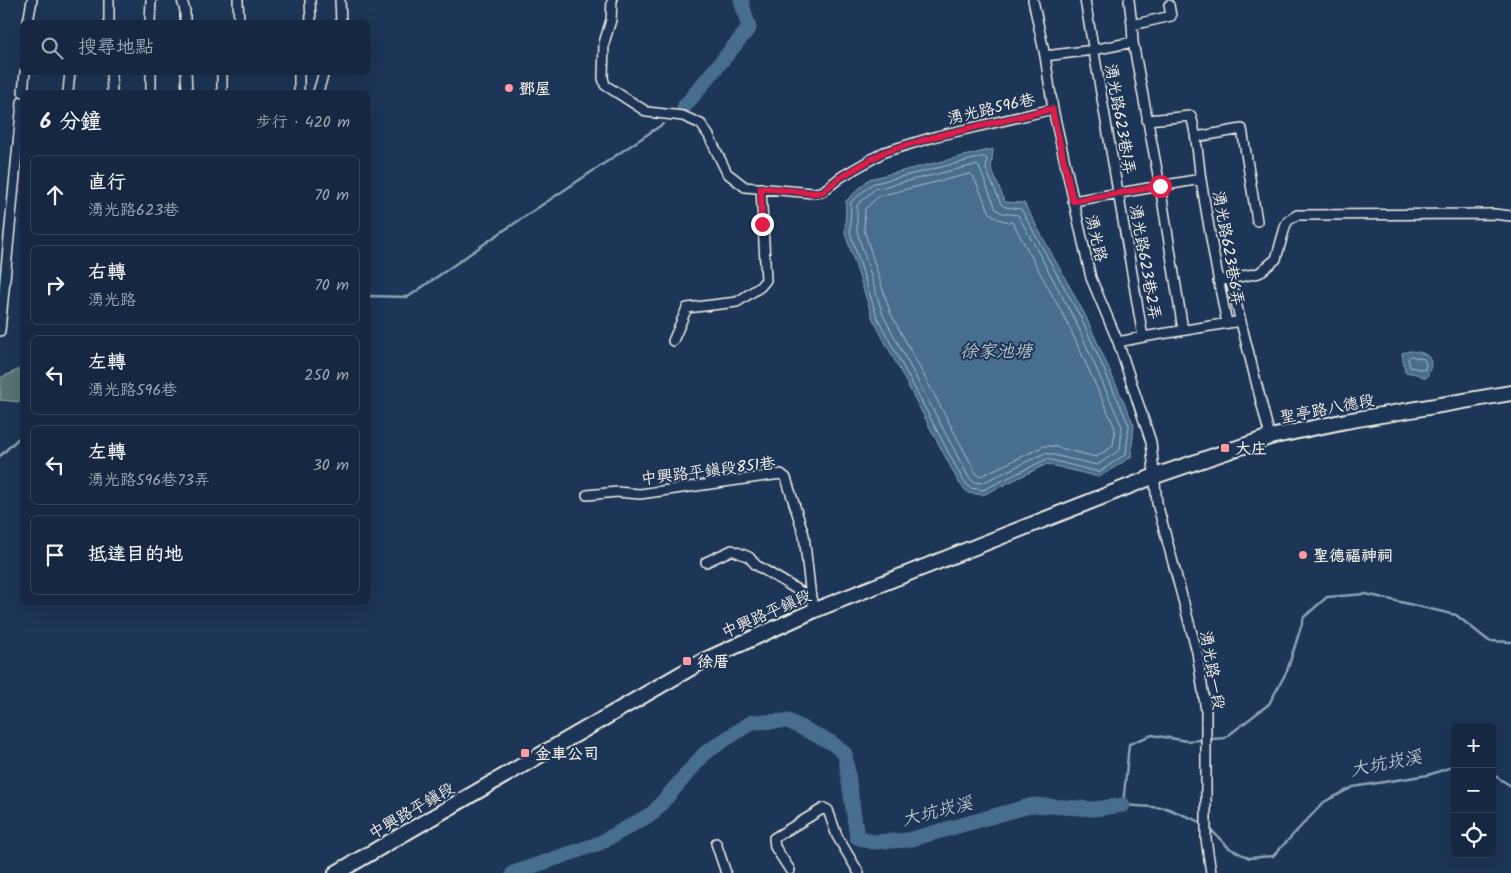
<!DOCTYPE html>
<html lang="zh-TW">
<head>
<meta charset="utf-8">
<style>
  :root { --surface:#162841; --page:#23344c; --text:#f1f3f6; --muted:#9ea6b1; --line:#35445a }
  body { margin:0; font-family:Kalam,"LXGW WenKai TC",sans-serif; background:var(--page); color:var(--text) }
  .controls { position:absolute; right:15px; bottom:15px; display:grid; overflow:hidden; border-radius:8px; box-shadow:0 5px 20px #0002 }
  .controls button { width:45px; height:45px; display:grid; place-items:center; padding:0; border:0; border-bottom:1px solid var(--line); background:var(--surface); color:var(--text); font:25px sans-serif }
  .stop { position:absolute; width:15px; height:15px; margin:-11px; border:4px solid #e11d48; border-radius:50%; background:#fff }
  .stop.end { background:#e11d48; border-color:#fff; box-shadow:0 1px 5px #0008 }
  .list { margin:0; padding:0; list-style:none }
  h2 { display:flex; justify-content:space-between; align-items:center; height:65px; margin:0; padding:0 20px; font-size:21px }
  h2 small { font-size:16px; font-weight:400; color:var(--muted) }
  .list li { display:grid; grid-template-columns:32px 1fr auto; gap:15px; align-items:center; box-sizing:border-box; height:80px; margin:0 10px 10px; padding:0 10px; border:1px solid var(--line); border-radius:8px }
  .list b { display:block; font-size:19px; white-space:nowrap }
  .list p { margin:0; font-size:16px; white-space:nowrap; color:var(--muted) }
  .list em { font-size:16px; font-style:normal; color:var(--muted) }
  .icon { flex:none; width:28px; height:28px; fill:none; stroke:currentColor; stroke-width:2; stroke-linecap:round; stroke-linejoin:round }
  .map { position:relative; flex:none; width:1511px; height:873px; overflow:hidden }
  .search { position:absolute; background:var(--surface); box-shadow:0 5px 20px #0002; left:20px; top:20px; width:350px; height:55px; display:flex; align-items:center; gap:12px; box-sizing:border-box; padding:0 18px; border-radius:8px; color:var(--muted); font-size:19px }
  .panel { position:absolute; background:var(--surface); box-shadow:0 5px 20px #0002; left:20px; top:90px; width:350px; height:515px; border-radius:8px }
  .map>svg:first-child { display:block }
</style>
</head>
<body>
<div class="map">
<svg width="1511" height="873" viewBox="0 0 1511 873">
  <rect width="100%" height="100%" fill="#1d3557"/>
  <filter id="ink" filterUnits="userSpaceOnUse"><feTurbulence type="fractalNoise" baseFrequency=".02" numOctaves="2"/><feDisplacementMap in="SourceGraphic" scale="10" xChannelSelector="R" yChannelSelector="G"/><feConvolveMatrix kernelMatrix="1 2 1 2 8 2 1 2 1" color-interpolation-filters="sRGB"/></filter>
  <g filter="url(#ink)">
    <!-- green -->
    <path fill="#557372" stroke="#a4b2ad" d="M22 360V402L0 400V378L20 369Z"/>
    <!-- water -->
    <path fill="#476d8f" stroke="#8ca2b3" d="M993 149 991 168 1005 202 1024 203 1085 315 1134 425 1131 457 1099 477 1047 464 983 495 968 493 959 483 873 319 845 233 846 201 869 179Z
      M1410 351C1429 352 1437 359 1426 378L1416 374 1405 372 1402 353Z"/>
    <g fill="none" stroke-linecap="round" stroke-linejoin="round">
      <!-- shore -->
      <path stroke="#afbcc4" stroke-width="1" d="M984 157 987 159 986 169 1001 204 1005 207 1021 209 1081 318 1129 425 1126 454 1099 472 1047 459 983 490 970 488 963 480 877 317 850 232 851 202 872 184Z
        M976 165 979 167 996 209 1002 213 1018 215 1075 320 1122 427 1120 450 1097 465 1045 453 982 483 973 482 968 476 883 315 857 231V205L875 189Z
        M971 174 973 176 990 213 998 219 1013 223 1068 324 1115 428 1113 446 1096 457 1052 446H1044L981 476 977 475 890 312 864 230 865 209 879 196Z
        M1411 356 1424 359 1426 364 1425 370 1410 367 1408 359Z"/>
      <!-- stream -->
      <path stroke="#8ca2b3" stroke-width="2.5" d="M368 296 408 297 500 233 663 124
        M0 456 22 435
        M1492 774 1511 786
        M1203 823 1166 808 1123 805 1129 744 1152 735 1187 741 1225 738 1269 704 1287 671 1304 617 1327 597 1366 594 1456 615 1489 641 1511 642
        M1209 828 1229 848 1249 858 1273 856 1324 802 1353 787 1428 775 1455 766"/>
      <!-- river -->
      <path stroke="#476d8f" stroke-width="15" d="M684 107 749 28 741 0
        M513 873 600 843 653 813 705 753 752 722 788 721 832 743 845 754 857 837 873 842 908 840 1033 805 1094 809 1123 805"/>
      <defs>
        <path id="street" d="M109 0V22
          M182 0 185 11V22
          M238 0 239 22
          M310 0 311 22
          M340 0 341 22
          M612 0 611 20 604 43 603 78 605 85 647 112 683 116 701 124 709 136 727 173 745 187 813 193 822 192 841 177 884 152 937 136 1053 109
          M1033 0 1045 56 1053 109 1091 278 1118 342 1151 442 1157 503 1197 652 1206 711V839L1211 873
          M1085 0 1143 337
          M1129 0 1132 25 1133 42 1160 186 1183 330
          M28 22 32 0
          M150 22 151 0
          M1132 25 1171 16 1169 5
          M1045 56 1093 50 1133 42
          M111 72 112 92
          M151 72V92
          M186 72 187 92
          M222 72V92
          M299 72V92
          M23 92 25 72
          M68 92 70 72
          M318 92 324 72
          M1147 120 1191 116C1197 136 1198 158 1201 180 1209 228 1217 276 1227 323
          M1196 137 1242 129 1257 221
          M1073 201 1201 179
          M1230 279 1270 437
          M1218 281 1259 273 1276 259 1286 224 1289 220 1297 215 1494 214 1511 216
          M0 331 22 102
          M673 341 687 308 737 302 760 287 766 280 761 188
          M1118 342 1143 337 1241 321
          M587 495 617 492 640 494 781 474 786 478 804 535 811 598 815 610
          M706 562 732 550 749 557 756 565 811 598
          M716 843 726 873
          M790 870 775 847 774 838 824 808 828 810 837 836 859 873"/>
        <path id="secondary" d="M336 873 703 661 815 610 1155 476 1270 437 1346 421 1511 393"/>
      </defs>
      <!-- street casing -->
      <use href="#street" stroke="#f4f1e8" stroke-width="12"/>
      <!-- secondary casing -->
      <use href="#secondary" stroke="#f4f1e8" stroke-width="18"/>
      <!-- street -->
      <use href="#street" stroke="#1d3557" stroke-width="9"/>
      <!-- secondary -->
      <use href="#secondary" stroke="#1d3557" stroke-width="14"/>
    </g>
  </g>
  <g fill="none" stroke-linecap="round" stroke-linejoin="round" filter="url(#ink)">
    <!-- route -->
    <path stroke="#e11d48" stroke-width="6" d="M762 224 761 188 813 193 822 192 841 177 884 152 937 136 1052 109 1073 201 1160 186"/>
  </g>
  <!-- markers -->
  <g fill="#ff9aa2" stroke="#1d3557" stroke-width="2">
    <circle cx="509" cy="88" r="5"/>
    <rect x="1220" y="443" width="10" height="10" rx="2.5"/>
    <circle cx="1303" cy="555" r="5"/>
    <rect x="682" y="656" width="10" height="10" rx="2.5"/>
    <rect x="520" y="748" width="10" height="10" rx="2.5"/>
  </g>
  <g text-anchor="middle" stroke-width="4" stroke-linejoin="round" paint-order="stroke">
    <!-- poi labels -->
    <g font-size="16" font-weight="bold" fill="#f4f1e8" stroke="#1d3557" text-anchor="start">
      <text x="519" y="94">鄧屋</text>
      <text x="1235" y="454">大庄</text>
      <text x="1313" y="561">聖德福神祠</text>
      <text x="697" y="667">徐厝</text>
      <text x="535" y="759">金車公司</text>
    </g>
    <!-- street labels -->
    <g font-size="16" fill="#f4f1e8" stroke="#1d3557">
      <text transform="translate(991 108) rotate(-13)" y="6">湧光路596巷</text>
      <text transform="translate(1121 119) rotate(80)" y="6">湧光路623巷1弄</text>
      <text transform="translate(1097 238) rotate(77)" y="6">湧光路</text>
      <text transform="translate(1229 248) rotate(80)" y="6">湧光路623巷6弄</text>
      <text transform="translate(1146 262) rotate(80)" y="6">湧光路623巷2弄</text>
      <text transform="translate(1327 408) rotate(-11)" y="6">聖亭路八德段</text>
      <text transform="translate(708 470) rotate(-7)" y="6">中興路平鎮段851巷</text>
      <text transform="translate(766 613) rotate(-24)" y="6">中興路平鎮段</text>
      <text transform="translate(1213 670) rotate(80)" y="6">湧光路一段</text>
      <text transform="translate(411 810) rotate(-30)" y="6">中興路平鎮段</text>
    </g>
    <!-- water labels -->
    <g font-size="18" font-style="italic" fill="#b7c3c9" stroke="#1d3557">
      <text x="996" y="357">徐家池塘</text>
      <text transform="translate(1386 763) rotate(-11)" y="6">大坑崁溪</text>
      <text transform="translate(937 811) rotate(-14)" y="6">大坑崁溪</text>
    </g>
  </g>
</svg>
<div class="controls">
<button>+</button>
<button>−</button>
<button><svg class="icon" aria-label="locate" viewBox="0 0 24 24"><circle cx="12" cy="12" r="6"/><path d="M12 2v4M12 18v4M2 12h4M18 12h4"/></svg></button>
</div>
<div class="stop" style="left:1160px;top:186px"></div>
<div class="stop end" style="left:762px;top:224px"></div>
<div class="search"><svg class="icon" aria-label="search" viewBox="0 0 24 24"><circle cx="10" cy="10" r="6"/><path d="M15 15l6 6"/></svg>搜尋地點</div>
<section class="panel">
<h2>6 分鐘<small>步行 · 420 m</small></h2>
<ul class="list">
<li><svg class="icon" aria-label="ahead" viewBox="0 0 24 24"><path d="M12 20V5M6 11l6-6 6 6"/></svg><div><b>直行</b><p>湧光路623巷</p></div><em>70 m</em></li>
<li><svg class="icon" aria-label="right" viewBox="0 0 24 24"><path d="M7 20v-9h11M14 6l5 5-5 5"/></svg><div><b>右轉</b><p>湧光路</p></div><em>70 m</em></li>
<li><svg class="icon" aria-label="left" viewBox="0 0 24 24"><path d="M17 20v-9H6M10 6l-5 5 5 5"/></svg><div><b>左轉</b><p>湧光路596巷</p></div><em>250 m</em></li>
<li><svg class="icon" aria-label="left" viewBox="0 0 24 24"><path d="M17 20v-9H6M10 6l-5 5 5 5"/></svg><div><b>左轉</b><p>湧光路596巷73弄</p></div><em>30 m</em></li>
<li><svg class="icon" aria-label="arrive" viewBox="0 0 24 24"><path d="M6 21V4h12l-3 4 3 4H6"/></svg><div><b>抵達目的地</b></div></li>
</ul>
</section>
</div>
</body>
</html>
